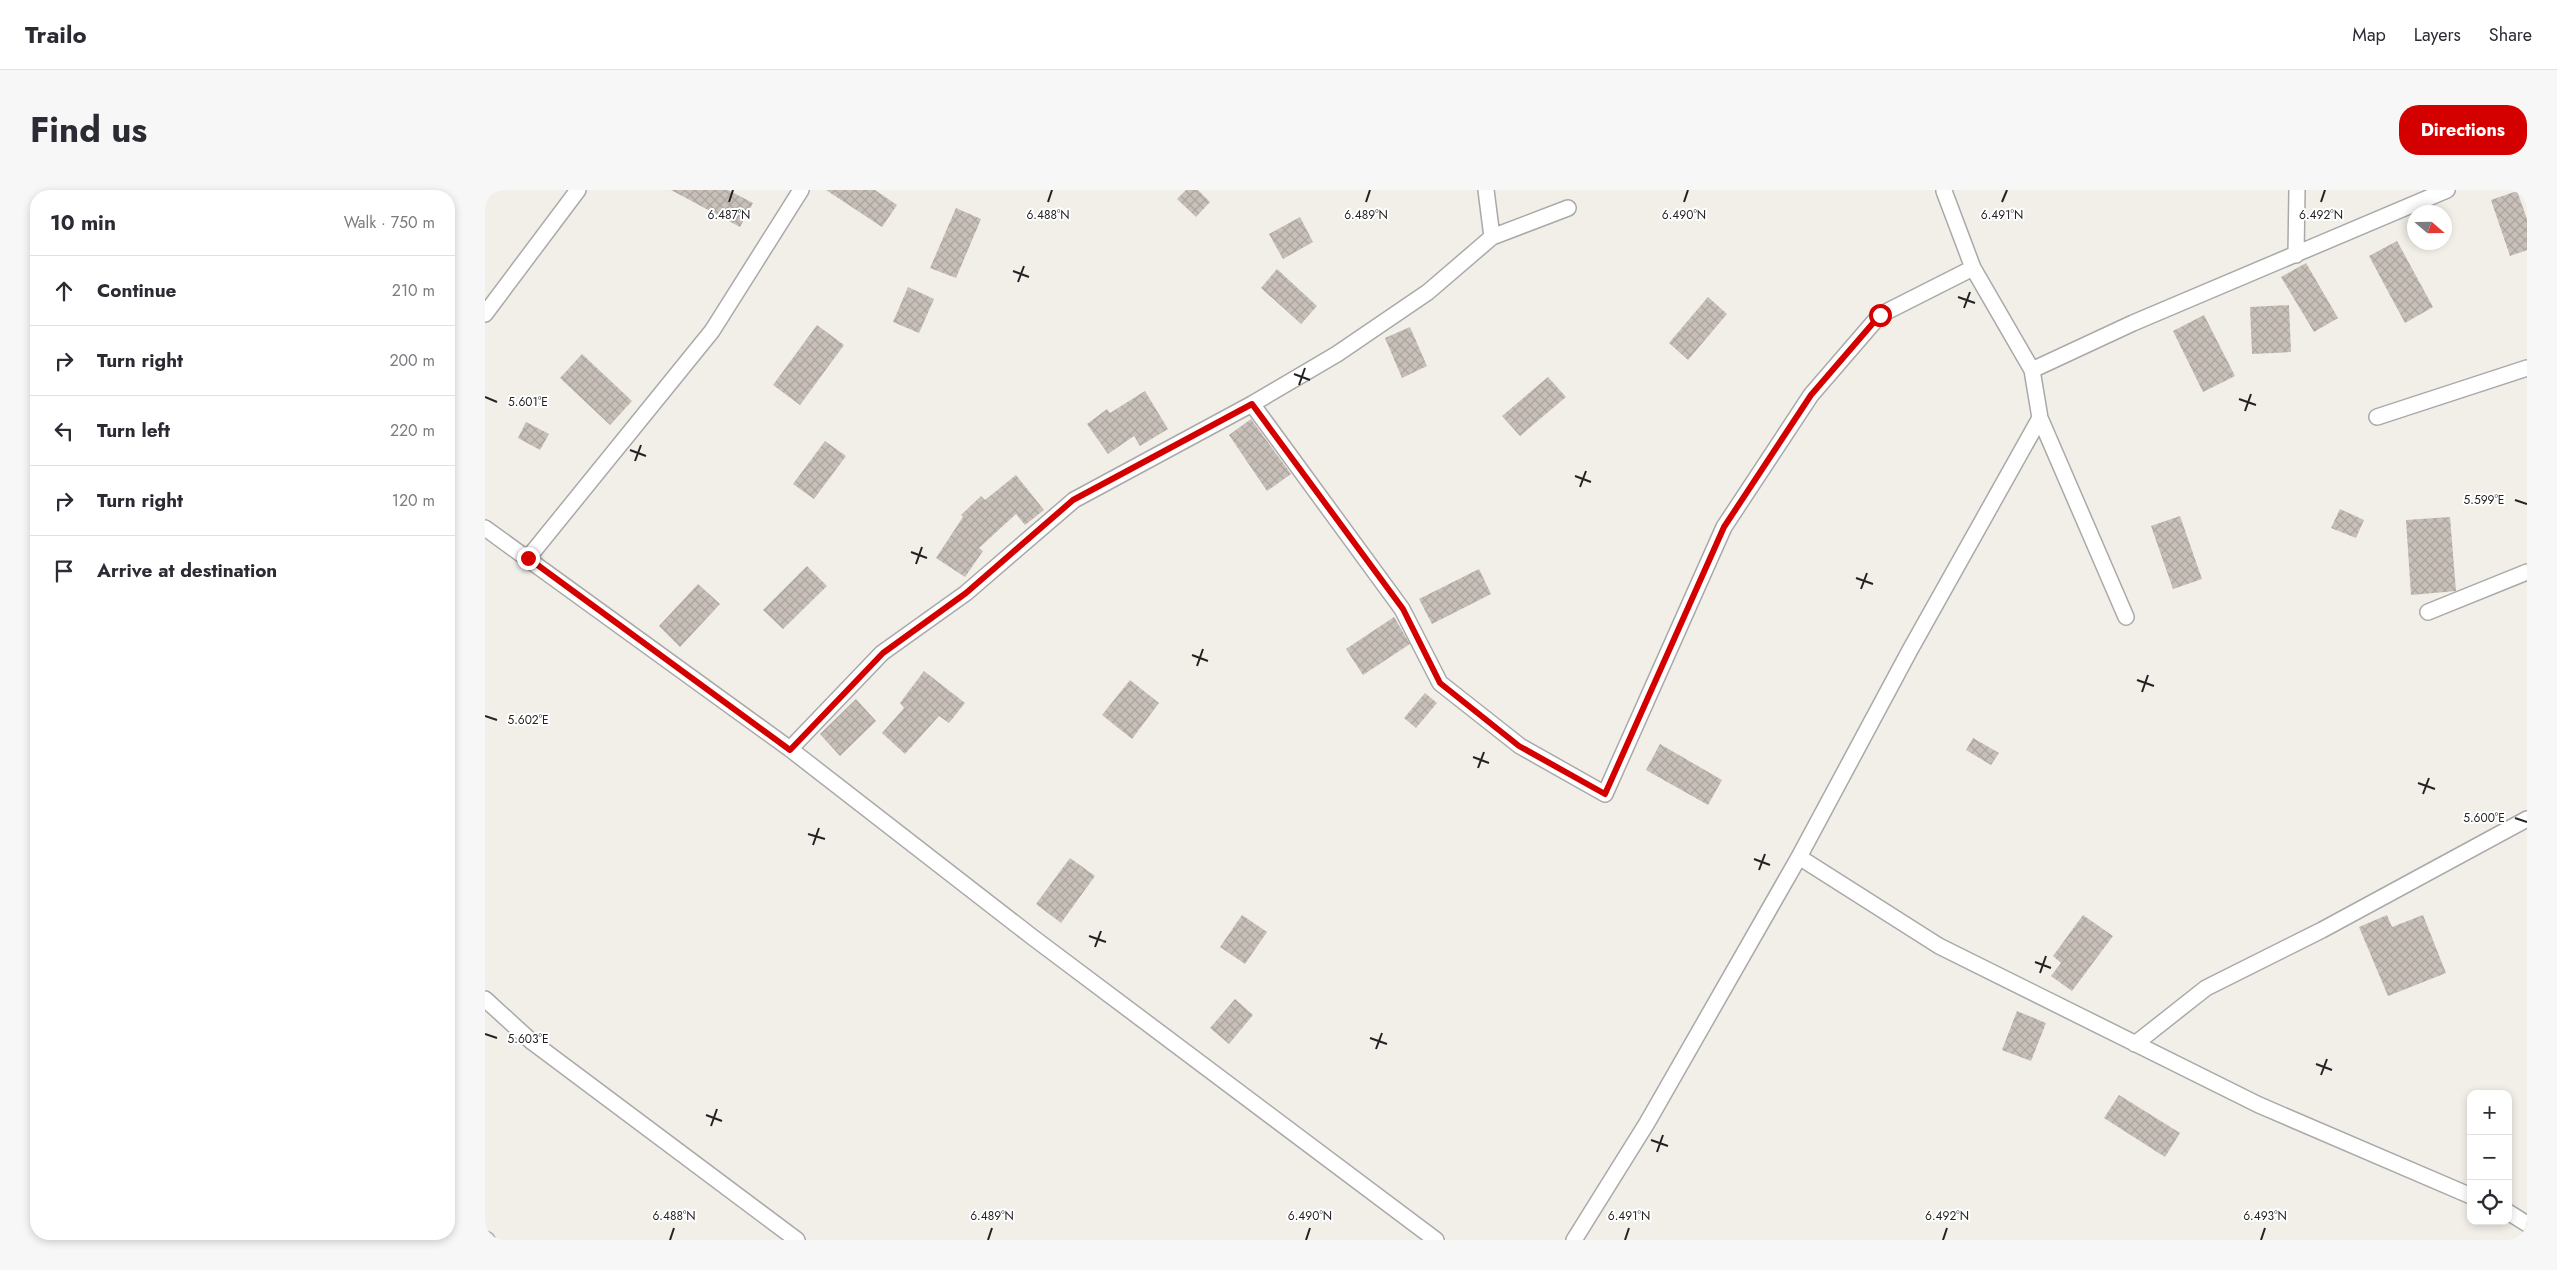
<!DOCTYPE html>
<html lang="en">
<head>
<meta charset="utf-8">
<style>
  :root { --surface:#fff; --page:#f7f7f7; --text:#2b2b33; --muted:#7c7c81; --line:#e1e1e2; --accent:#d40000 }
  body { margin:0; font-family:Jost,sans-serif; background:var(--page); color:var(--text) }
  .controls { position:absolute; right:15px; bottom:15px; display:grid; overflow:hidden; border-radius:10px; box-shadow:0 2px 8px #0003 }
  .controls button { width:45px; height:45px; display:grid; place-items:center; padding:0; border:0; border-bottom:1px solid var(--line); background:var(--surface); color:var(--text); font:25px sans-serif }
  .compass { position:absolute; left:1922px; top:15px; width:45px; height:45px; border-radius:50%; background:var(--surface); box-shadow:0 2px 8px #0003; rotate:110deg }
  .stop { position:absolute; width:15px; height:15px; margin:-11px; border:4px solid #d40000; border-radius:50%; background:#fff }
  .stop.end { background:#d40000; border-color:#fff; box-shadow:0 1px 5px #0008 }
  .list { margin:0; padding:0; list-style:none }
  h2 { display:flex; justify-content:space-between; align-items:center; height:65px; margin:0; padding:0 20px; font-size:21px }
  h2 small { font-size:16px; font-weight:400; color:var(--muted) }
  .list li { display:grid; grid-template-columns:32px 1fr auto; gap:15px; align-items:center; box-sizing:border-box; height:70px; padding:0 20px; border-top:1px solid var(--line) }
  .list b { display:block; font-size:19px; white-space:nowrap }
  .list em { font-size:16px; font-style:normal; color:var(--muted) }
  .icon { flex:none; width:28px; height:28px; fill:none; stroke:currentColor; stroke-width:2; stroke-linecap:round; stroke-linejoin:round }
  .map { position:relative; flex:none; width:2042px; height:1050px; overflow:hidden; border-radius:20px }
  header { display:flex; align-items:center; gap:30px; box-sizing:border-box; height:70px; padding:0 25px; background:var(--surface); border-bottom:1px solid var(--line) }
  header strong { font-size:24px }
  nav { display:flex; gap:28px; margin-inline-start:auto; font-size:18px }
  .intro { display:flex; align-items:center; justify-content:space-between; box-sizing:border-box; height:120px; padding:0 30px }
  h1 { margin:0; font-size:35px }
  .button { padding:12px 22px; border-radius:20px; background:var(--accent); color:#fff; font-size:18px; font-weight:700 }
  main { display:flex; gap:30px; padding:0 30px }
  aside { flex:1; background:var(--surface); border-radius:20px; box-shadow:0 2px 8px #0003 }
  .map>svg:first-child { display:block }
</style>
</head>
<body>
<header>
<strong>Trailo</strong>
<nav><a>Map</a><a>Layers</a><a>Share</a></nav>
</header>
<div class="intro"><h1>Find us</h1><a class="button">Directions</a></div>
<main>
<aside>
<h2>10 min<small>Walk · 750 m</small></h2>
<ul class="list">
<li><svg class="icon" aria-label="ahead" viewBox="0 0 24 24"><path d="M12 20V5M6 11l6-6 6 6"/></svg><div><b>Continue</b></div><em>210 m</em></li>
<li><svg class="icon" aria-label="right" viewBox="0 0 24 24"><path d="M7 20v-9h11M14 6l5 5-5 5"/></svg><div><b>Turn right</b></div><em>200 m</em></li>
<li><svg class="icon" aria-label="left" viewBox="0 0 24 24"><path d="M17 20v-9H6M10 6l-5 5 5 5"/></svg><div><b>Turn left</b></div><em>220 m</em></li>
<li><svg class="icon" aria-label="right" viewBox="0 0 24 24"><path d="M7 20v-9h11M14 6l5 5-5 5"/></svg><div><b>Turn right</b></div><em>120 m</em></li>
<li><svg class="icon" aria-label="arrive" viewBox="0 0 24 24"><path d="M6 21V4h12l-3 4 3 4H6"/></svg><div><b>Arrive at destination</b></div></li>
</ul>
</aside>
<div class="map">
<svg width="2042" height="1050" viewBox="0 0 2042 1050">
  <defs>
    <pattern id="building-cross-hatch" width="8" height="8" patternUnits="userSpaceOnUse" patternTransform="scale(1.25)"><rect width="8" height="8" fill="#c7bfb8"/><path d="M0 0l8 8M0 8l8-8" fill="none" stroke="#aba49e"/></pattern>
  </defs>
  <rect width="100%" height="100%" fill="#f2efe9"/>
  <!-- building -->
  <path fill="url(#building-cross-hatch)" d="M186 0H243L268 13 255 37Z
    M341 0H390L412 15 397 37Z
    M701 0H713L725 12 711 27 692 9Z
    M2032 1 2042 29V60L2025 66 2006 10Z
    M471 18 496 29 471 88 445 78Z
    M815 27 828 52 798 69 784 44Z
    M1912 51 1948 117 1920 133 1884 66Z
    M1821 73 1853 128 1829 142 1796 87Z
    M792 79 832 116 816 134 776 98Z
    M423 97 449 109 434 143 408 132Z
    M1223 107 1242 124 1203 170 1184 153Z
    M1804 115 1806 162 1767 164 1765 117Z
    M1719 125 1750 186 1718 202 1688 141Z
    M332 135 359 155 315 215 288 195Z
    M925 137 942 176 917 188 900 148Z
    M97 164 147 211 125 235 75 188Z
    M1063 187 1081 207 1035 246 1017 226Z
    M660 201 683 239 655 256 649 246 623 264 602 234 622 219 625 223Z
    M766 229 806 284 782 301 744 245Z
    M41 232 64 244 55 260 33 248Z
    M340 251 361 266 329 309 308 294Z
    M531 285 559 320 540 335 531 324 494 358 498 361 480 387 451 368 478 327 476 325 496 306 500 310Z
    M1855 319 1879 330 1871 348 1846 338Z
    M1695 326 1717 389 1688 399 1666 336Z
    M1965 327 1971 401 1926 405 1921 330Z
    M322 376 342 396 298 439 278 420Z
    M994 379 1006 404 947 434 934 409Z
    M213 394 235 414 195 457 174 436Z
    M909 427 925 454 878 485 861 459Z
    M439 481 480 513 464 533 454 526 420 564 397 543 419 518 415 513Z
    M645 490 674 513 647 549 617 525Z
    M940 503 952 513 931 538 919 528Z
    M371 509 391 531 355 566 335 544Z
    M1488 548 1514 563 1506 575 1481 560Z
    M1175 554 1237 590 1223 615 1161 580Z
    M585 668 610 686 576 733 551 714Z
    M757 725 782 742 760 774 735 757Z
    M1598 725 1628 746 1587 801 1566 786 1576 773 1568 766Z
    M1902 725 1907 737 1938 725 1961 783 1903 806 1874 737Z
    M750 809 768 825 744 854 725 838Z
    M1532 821 1561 833 1546 871 1517 860Z
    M1634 905 1695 943 1680 967 1619 928Z"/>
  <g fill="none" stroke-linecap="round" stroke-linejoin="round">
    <defs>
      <path id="street" d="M1001 0 1007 47
        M1459 1 1488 78 1547 180 1555 228 1641 427
        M1811 65 1812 0
        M0 124 93 0
        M1547 180 1648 133 1962 0
        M767 214 917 419 955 493 1035 556 1120 604 1239 337 1326 205 1395 125 1488 78
        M1892 227 2042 178
        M0 338 305 559 546 746 951 1050
        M43 368 227 141 316 0
        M1943 422 2042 382
        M305 559 397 463 481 403 589 310 767 214 852 164 943 102 1007 47 1083 18
        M1314 667 1454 756 1774 915 1986 1006
        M0 809 46 851 312 1050
        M1650 854 1721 798 1837 740 2042 629
        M2023 1022 2042 1034
        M0 1049 2 1050
        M1089 1050 1162 933 1314 667 1425 460 1555 228"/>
    </defs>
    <!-- street casing -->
    <use href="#street" stroke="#a9a9a9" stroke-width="18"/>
    <!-- street -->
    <use href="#street" stroke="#fff" stroke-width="15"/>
  </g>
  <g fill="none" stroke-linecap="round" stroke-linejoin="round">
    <!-- route -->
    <path stroke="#d40000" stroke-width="6" d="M43 368 305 560 398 463 481 403 588 310 767 214 918 419 955 493 1034 556 1120 604 1239 337 1326 205 1395 125"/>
  </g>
  <!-- ticks -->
  <path fill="none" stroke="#222" stroke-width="2" d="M244 12 248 0M563 12 567 0M881 12 885 0M1199 12 1203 0M1517 12 1522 0M1836 12 1840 0M528 81 544 87M533 92 539 76M1473 107 1490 113M1479 118 1485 102M809 184 825 190M814 195 820 178M0 207 12 212M1754 209 1771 215M1760 221 1766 204M145 260 161 266M150 271 156 255M1090 286 1106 292M1095 297 1101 281M2030 310 2042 314M426 362 442 368M431 374 437 357M1371 388 1388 394M1376 399 1382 383M707 465 723 471M712 476 718 459M1652 490 1669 496M1657 502 1663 485M0 526 12 530M988 567 1004 573M993 578 999 562M1933 593 1950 599M1938 604 1944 588M2030 628 2042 632M323 644 340 649M328 655 334 638M1269 669 1285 675M1274 680 1280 664M604 746 621 752M610 757 616 741M1550 772 1566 778M1555 783 1561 766M0 844 12 848M885 848 902 854M891 859 897 843M1831 874 1847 880M1836 885 1842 869M221 925 237 931M226 936 232 919M1166 950 1183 956M1172 962 1178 945M185 1050 189 1038M503 1050 507 1038M821 1050 825 1038M1140 1050 1144 1038M1458 1050 1462 1038M1776 1050 1780 1038"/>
  <g font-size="12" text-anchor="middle" fill="#222" stroke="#fff" stroke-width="4" stroke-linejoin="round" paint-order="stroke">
    <text x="244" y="29">6.487°N</text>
    <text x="563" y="29">6.488°N</text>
    <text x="881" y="29">6.489°N</text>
    <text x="1199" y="29">6.490°N</text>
    <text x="1517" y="29">6.491°N</text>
    <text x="1836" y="29">6.492°N</text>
    <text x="43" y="216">5.601°E</text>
    <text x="1999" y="314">5.599°E</text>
    <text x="43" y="534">5.602°E</text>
    <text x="1999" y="632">5.600°E</text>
    <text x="43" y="853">5.603°E</text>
    <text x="189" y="1030">6.488°N</text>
    <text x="507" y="1030">6.489°N</text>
    <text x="825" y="1030">6.490°N</text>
    <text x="1144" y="1030">6.491°N</text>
    <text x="1462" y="1030">6.492°N</text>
    <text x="1780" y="1030">6.493°N</text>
  </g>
</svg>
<div class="controls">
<button>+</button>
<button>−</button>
<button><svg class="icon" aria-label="locate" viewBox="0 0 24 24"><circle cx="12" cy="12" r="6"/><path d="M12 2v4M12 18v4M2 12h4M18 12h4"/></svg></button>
</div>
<svg class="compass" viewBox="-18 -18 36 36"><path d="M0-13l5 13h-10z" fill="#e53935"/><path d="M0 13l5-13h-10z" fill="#7c7c81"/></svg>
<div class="stop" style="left:1395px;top:125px"></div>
<div class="stop end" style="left:43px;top:368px"></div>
</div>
</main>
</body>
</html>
